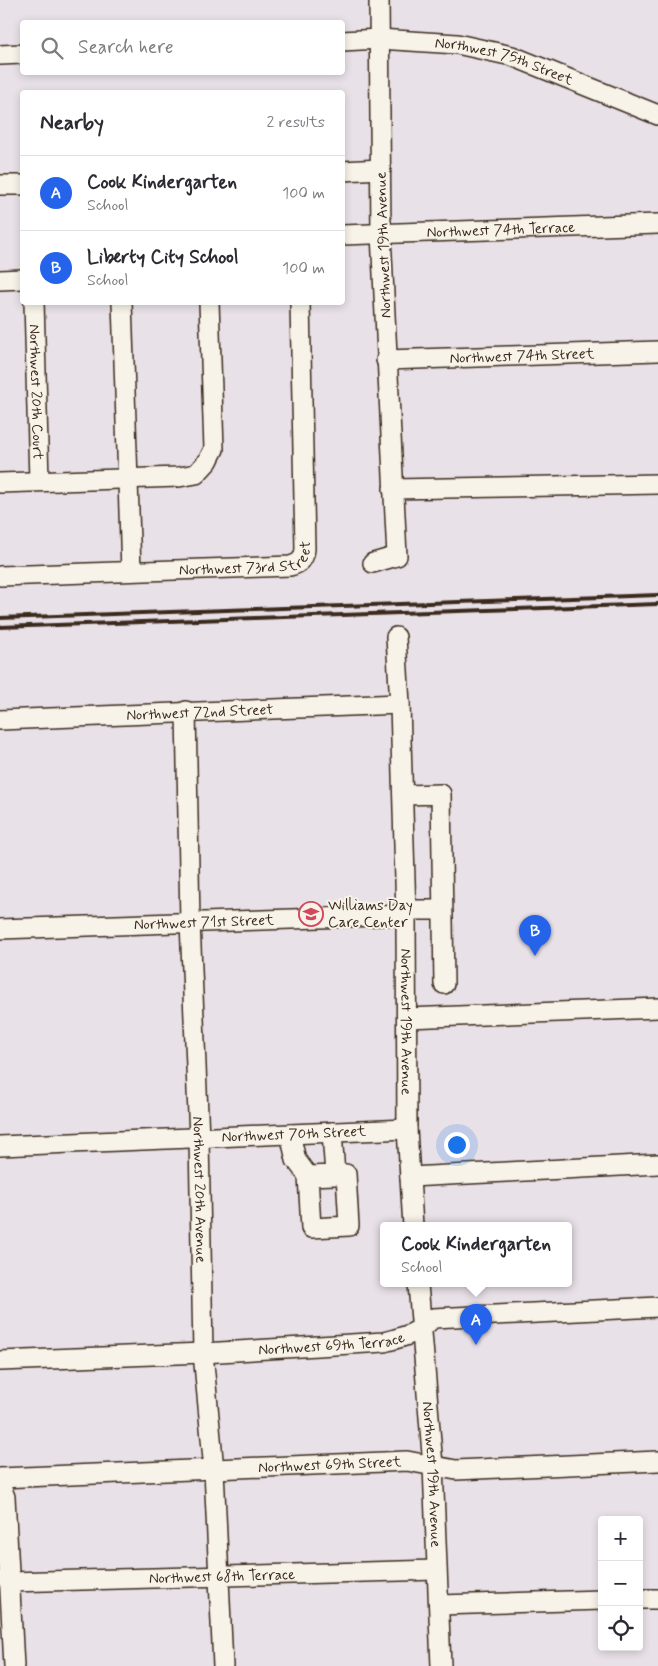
<!DOCTYPE html>
<html lang="en">
<head>
<meta charset="utf-8">
<style>
  :root { --surface:#fff; --page:#f7f7f7; --text:#2b2b33; --muted:#7c7c81; --line:#e1e1e2; --accent:#2563eb }
  body { margin:0; font-family:Mynerve,sans-serif; background:var(--page); color:var(--text) }
  .controls { position:absolute; right:15px; bottom:15px; display:grid; overflow:hidden; border-radius:5px; box-shadow:0 2px 8px #0003 }
  .controls button { width:45px; height:45px; display:grid; place-items:center; padding:0; border:0; border-bottom:1px solid var(--line); background:var(--surface); color:var(--text); font:25px sans-serif }
  .you { position:absolute; left:456px; top:1144px; width:18px; height:18px; margin:-12px; border:4px solid #fff; border-radius:50%; background:#1a73e8; box-shadow:0 0 0 8px #1a73e833 }
  .badge { display:grid; place-items:center; width:32px; height:32px; border-radius:50%; background:var(--accent); color:#fff; font-size:16px; font-weight:700 }
  .pin { position:absolute; translate:-50% -41px; filter:drop-shadow(0 1px 2px #0008) }
  .pin::after { content:''; position:absolute; top:26px; width:18px; height:15px; background:inherit; clip-path:polygon(0 0,100% 0,50% 100%) }
  .popup { position:absolute; left:380px; top:1222px; width:192px; height:65px; box-sizing:border-box; display:grid; place-content:center; border-radius:5px; background:var(--surface); filter:drop-shadow(0 1px 4px #0005); font-size:16px; white-space:nowrap; color:var(--muted) }
  .popup b { font-size:19px; color:var(--text) }
  .popup::after { content:''; position:absolute; left:50%; top:100%; margin-left:-10px; border:10px solid transparent; border-top-color:var(--surface) }
  .list { margin:0; padding:0; list-style:none }
  h2 { display:flex; justify-content:space-between; align-items:center; height:65px; margin:0; padding:0 20px; font-size:21px }
  h2 small { font-size:16px; font-weight:400; color:var(--muted) }
  .list li { display:grid; grid-template-columns:32px 1fr auto; gap:15px; align-items:center; box-sizing:border-box; height:75px; padding:0 20px; border-top:1px solid var(--line) }
  .list b { display:block; font-size:19px; white-space:nowrap }
  .list p { margin:0; font-size:16px; white-space:nowrap; color:var(--muted) }
  .list em { font-size:16px; font-style:normal; color:var(--muted) }
  .icon { flex:none; width:28px; height:28px; fill:none; stroke:currentColor; stroke-width:2; stroke-linecap:round; stroke-linejoin:round }
  .map { position:relative; flex:none; width:658px; height:1666px; overflow:hidden }
  .search { position:absolute; background:var(--surface); box-shadow:0 2px 8px #0003; left:20px; top:20px; width:325px; height:55px; display:flex; align-items:center; gap:12px; box-sizing:border-box; padding:0 18px; border-radius:5px; color:var(--muted); font-size:19px }
  .panel { position:absolute; background:var(--surface); box-shadow:0 2px 8px #0003; left:20px; top:90px; width:325px; height:215px; border-radius:5px }
  .map>svg:first-child { display:block }
</style>
</head>
<body>
<div class="map">
<svg width="658" height="1666" viewBox="0 0 658 1666">
  <rect width="100%" height="100%" fill="#e9e1e8"/>
  <filter id="ink" filterUnits="userSpaceOnUse"><feTurbulence type="fractalNoise" baseFrequency=".02" numOctaves="2"/><feDisplacementMap in="SourceGraphic" scale="10" xChannelSelector="R" yChannelSelector="G"/><feConvolveMatrix kernelMatrix="1 2 1 2 8 2 1 2 1" color-interpolation-filters="sRGB"/></filter>
  <g filter="url(#ink)">
    <g fill="none" stroke-linecap="round" stroke-linejoin="round">
      <defs>
        <g id="minor">
          <path id="s1" d="M342 41 379 39 457 44 512 56 658 115"/>
          <path d="M0 55 22 54"/>
          <path d="M342 171 381 169"/>
          <path d="M0 185H22"/>
          <path id="s2" d="M342 235 658 224"/>
          <path d="M0 280 22 279"/>
          <path id="s3" d="M34 302 39 481"/>
          <path d="M122 302 131 571"/>
          <path id="s4" d="M386 360 658 351"/>
          <path d="M0 483 179 477 196 474 208 461 214 449 209 302"/>
          <path d="M393 489 658 484"/>
          <path d="M373 563 397 556 381 234 379 0"/>
          <path id="s5" d="M0 576 290 566C300 564 304 559 305 549L300 302"/>
          <path id="s6" d="M396 637 400 704 406 915 407 1129 413 1226"/>
          <path id="s7" d="M186 711 190 922 199 1138 203 1353 214 1470 223 1666"/>
          <path id="s8" d="M0 720 400 704"/>
          <path d="M403 795 441 794 444 984"/>
          <path d="M406 910H442"/>
          <path id="s9" d="M0 929 406 915"/>
          <path d="M407 1018 658 1008"/>
          <path d="M332 1132 335 1175 346 1174 349 1226 311 1228 308 1176 335 1175"/>
          <path d="M290 1134 296 1160 308 1176"/>
          <path id="s10" d="M0 1146 407 1129"/>
          <path d="M410 1177 658 1164"/>
          <path id="s11" d="M418 1284 433 1466 441 1666"/>
          <path id="s12" d="M0 1361 203 1353 384 1342C404 1337 417 1334 433 1318L658 1307"/>
          <path id="s13" d="M0 1478 407 1461 456 1470 658 1461"/>
          <path d="M0 1485 5 1497 14 1666"/>
          <path id="s14" d="M10 1582 436 1570"/>
          <path d="M639 1599H658"/>
          <path d="M439 1605 602 1600"/>
        </g>
      </defs>
      <!-- minor casing -->
      <use href="#minor" stroke="#3b2a1e" stroke-width="22"/>
      <!-- minor -->
      <use href="#minor" stroke="#f7f3e8" stroke-width="19"/>
      <!-- rail -->
      <path stroke="#3b2a1e" stroke-width="4" d="M0 618 658 595
        M0 627 658 604"/>
    </g>
  </g>
  <!-- icons -->
  <defs>
    <symbol id="school-ring" viewBox="-11 -11 22 22"><circle r="9.5" fill="#f7f3e8" stroke="#d1495b" stroke-width="1.5"/><path d="M0-5L7-2L0 1L-7-2ZM-4 1L0 2.5L4 1V4Q0 6-4 4Z" fill="#d1495b"/></symbol>
  </defs>
  <g fill-rule="evenodd">
    <use href="#school-ring" x="297" y="900" width="28" height="28"/>
  </g>
  <g text-anchor="middle" stroke-width="4" stroke-linejoin="round" paint-order="stroke">
    <!-- street labels -->
    <g font-size="15" fill="#3b2a1e" stroke="#f7f3e8">
      <text dy="5" stroke="none"><textPath href="#s1" startOffset="165">Northwest 75th Street</textPath></text>
      <text dy="5" stroke="none"><textPath href="#s2" startOffset="159">Northwest 74th Terrace</textPath></text>
      <text transform="translate(383 245) rotate(-92)" y="5">Northwest 19th Avenue</text>
      <text dy="5" stroke="none"><textPath href="#s4" startOffset="136">Northwest 74th Street</textPath></text>
      <text dy="5" stroke="none"><textPath href="#s3" startOffset="90">Northwest 20th Court</textPath></text>
      <text dy="5" stroke="none"><textPath href="#s5" startOffset="251">Northwest 73rd Street</textPath></text>
      <text dy="5" stroke="none"><textPath href="#s8" startOffset="200">Northwest 72nd Street</textPath></text>
      <text dy="5" stroke="none"><textPath href="#s9" startOffset="204">Northwest 71st Street</textPath></text>
      <text dy="5" stroke="none"><textPath href="#s6" startOffset="385">Northwest 19th Avenue</textPath></text>
      <text dy="5" stroke="none"><textPath href="#s10" startOffset="294">Northwest 70th Street</textPath></text>
      <text dy="5" stroke="none"><textPath href="#s7" startOffset="479">Northwest 20th Avenue</textPath></text>
      <text dy="5" stroke="none"><textPath href="#s12" startOffset="332">Northwest 69th Terrace</textPath></text>
      <text dy="5" stroke="none"><textPath href="#s13" startOffset="330">Northwest 69th Street</textPath></text>
      <text dy="5" stroke="none"><textPath href="#s11" startOffset="191">Northwest 19th Avenue</textPath></text>
      <text dy="5" stroke="none"><textPath href="#s14" startOffset="212">Northwest 68th Terrace</textPath></text>
    </g>
    <!-- poi labels -->
    <g font-size="15" fill="#3b2a1e" stroke="#f7f3e8" text-anchor="start">
      <text x="328" y="910">Williams Day<tspan x="328" dy="17">Care Center</tspan></text>
    </g>
  </g>
</svg>
<div class="controls">
<button>+</button>
<button>−</button>
<button><svg class="icon" aria-label="locate" viewBox="0 0 24 24"><circle cx="12" cy="12" r="6"/><path d="M12 2v4M12 18v4M2 12h4M18 12h4"/></svg></button>
</div>
<div class="you"></div>
<div class="pin badge" style="left:476px;top:1345px">A</div>
<div class="popup"><b>Cook Kindergarten</b>School</div>
<div class="pin badge" style="left:535px;top:956px">B</div>
<div class="search"><svg class="icon" aria-label="search" viewBox="0 0 24 24"><circle cx="10" cy="10" r="6"/><path d="M15 15l6 6"/></svg>Search here</div>
<section class="panel">
<h2>Nearby<small>2 results</small></h2>
<ul class="list">
<li><span class="badge">A</span><div><b>Cook Kindergarten</b><p>School</p></div><em>100 m</em></li>
<li><span class="badge">B</span><div><b>Liberty City School</b><p>School</p></div><em>100 m</em></li>
</ul>
</section>
</div>
</body>
</html>
